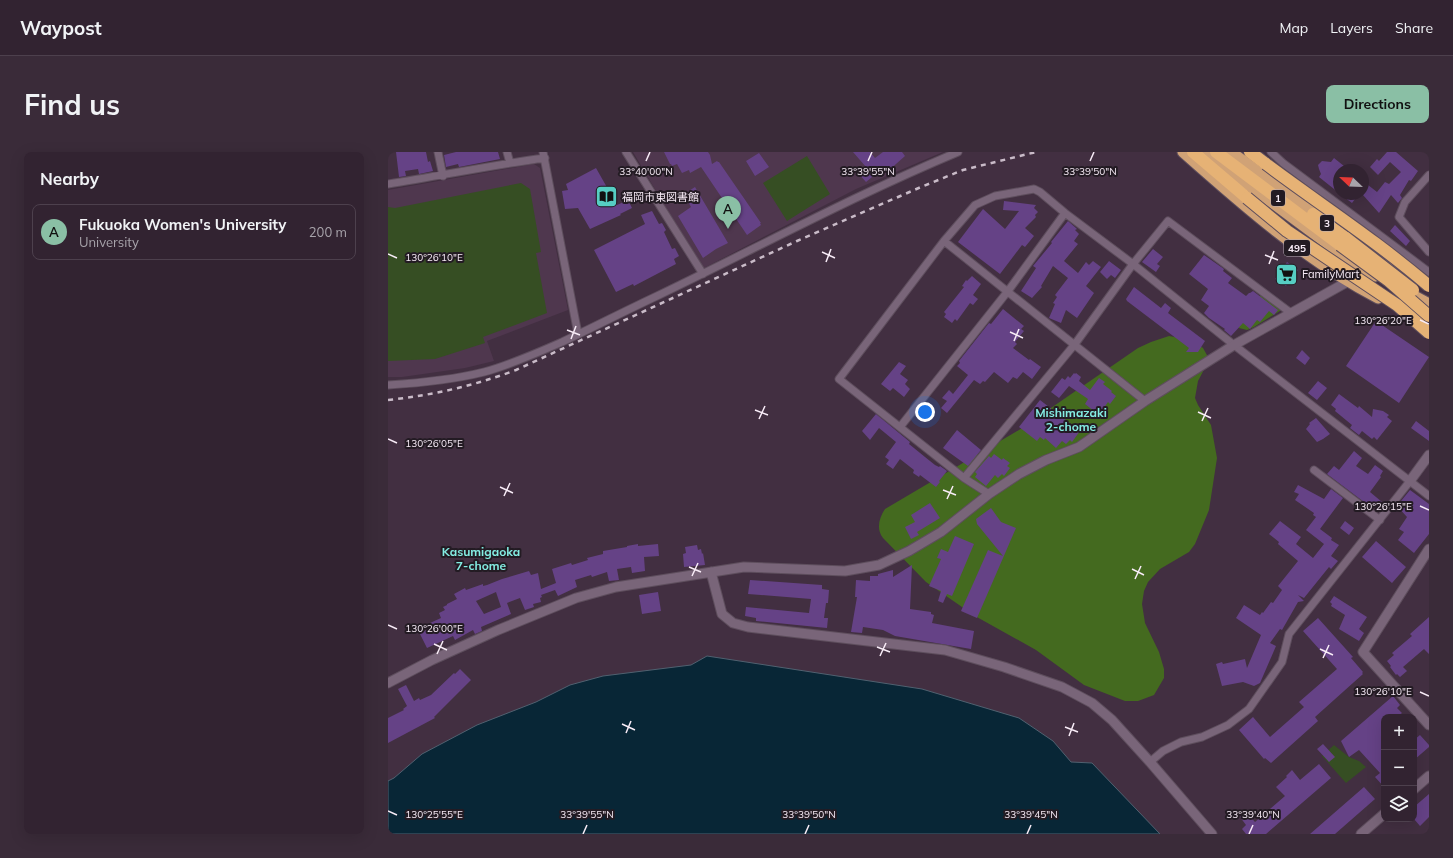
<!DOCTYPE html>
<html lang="en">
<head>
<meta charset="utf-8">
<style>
  :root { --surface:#322331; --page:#3a2b39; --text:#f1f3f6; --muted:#a8a4ab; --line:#4d404d; --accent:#8abfa5 }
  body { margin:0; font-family:Mulish,"Noto Sans JP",sans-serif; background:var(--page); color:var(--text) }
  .controls { position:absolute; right:12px; bottom:12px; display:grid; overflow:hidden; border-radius:8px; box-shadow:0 4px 16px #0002 }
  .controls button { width:36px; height:36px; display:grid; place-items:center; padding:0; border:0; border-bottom:1px solid var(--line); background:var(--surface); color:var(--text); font:20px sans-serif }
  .compass { position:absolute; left:945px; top:12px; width:36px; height:36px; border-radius:50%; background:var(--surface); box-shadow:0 4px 16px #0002; rotate:293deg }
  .you { position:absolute; left:537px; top:260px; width:14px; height:14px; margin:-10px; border:3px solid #fff; border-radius:50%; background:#1a73e8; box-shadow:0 0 0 6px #1a73e833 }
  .badge { display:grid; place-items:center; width:26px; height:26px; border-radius:50%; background:var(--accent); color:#111; font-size:13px; font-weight:700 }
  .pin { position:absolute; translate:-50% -33px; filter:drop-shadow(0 1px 2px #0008) }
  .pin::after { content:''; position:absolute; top:21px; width:14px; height:12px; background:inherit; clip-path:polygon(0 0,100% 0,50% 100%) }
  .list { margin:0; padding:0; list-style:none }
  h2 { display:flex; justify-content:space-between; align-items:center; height:52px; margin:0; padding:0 16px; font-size:17px }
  h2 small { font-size:13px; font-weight:400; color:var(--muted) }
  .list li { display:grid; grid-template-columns:26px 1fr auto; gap:12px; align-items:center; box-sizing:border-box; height:56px; margin:0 8px 8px; padding:0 8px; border:1px solid var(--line); border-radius:8px }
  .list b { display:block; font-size:15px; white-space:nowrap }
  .list p { margin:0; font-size:13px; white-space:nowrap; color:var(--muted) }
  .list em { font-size:13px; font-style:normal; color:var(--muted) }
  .icon { flex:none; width:22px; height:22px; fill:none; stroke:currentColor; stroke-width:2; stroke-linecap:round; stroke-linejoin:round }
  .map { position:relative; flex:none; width:1041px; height:682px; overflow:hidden; border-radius:8px }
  header { display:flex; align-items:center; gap:24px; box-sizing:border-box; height:56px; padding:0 20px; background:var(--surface); border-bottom:1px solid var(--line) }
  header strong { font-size:19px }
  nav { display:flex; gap:22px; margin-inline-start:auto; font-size:14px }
  .intro { display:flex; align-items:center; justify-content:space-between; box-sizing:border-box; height:96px; padding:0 24px }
  h1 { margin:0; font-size:28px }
  .button { padding:10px 18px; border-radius:8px; background:var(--accent); color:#111; font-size:14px; font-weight:700 }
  main { display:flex; gap:24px; padding:0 24px }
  aside { flex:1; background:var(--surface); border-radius:8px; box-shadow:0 4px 16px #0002 }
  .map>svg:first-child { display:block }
</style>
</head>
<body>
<header>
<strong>Waypost</strong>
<nav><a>Map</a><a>Layers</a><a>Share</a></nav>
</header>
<div class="intro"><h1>Find us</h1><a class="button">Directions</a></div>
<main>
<aside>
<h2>Nearby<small></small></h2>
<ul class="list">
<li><span class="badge">A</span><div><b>Fukuoka Women's University</b><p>University</p></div><em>200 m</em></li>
</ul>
</aside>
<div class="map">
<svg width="1041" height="682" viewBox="0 0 1041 682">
  <rect width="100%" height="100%" fill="#422f41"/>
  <!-- built -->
  <path fill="#4f374e" d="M245 0H555L468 37 314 117Z
    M146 12 152 16 180 158 99 189 106 209 77 216 14 225H0V38Z"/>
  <!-- green -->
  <path fill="#364e23" d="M419 4 442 42 399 69 375 31Z
    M133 31 142 37 153 100 148 101 159 161 95 185 97 191 47 207 0 209V55L7 56Z
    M946 593 961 605 971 609 978 615 958 631 934 604Z"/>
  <!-- forest -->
  <path fill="#446a1f" d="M878 143 895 157 866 175 859 178 851 176 848 172 856 146Z
    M781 184 803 188 815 196 820 205V210L810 229 807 246 810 253 823 273 829 306 821 358 807 392 801 400 772 417 760 430 756 439 754 452 757 471 771 500 776 517V526L766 543 750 549H737L696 533 648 498 587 464 538 430 495 386C488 377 491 366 497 357L631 278 750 196 763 190Z"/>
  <!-- water -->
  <path fill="#082636" stroke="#506170" d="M319 504 534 537 631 566 665 589 683 610 704 611 772 682H0V629L6 626 34 602 89 573 148 550 182 533 215 524 303 513Z"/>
  <!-- building -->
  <path fill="#654286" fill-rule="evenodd" d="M8 0H38L40 10 42 9 45 19 31 22 30 17 17 19 18 24 11 25Z
    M68 0H110L112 7 71 15 70 12 58 15 56 3Z
    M276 0H320L322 3 324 12 329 9 330 10H331L373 71H372L373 73 359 83 313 15 302 21 301 18 294 21 289 12 284 14 283 12H282Z
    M465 0H482L487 6 495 0H514L517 4 499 20 495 16 478 30 470 21 478 15Z
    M999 0H1008L1030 19 1023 29 1021 28 1012 43 1014 46 1010 51 1003 43 991 61 975 43V29L989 40 997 30 1001 32 1013 20 1002 10 990 23 982 15 989 7 991 9Z
    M371 1 381 15 367 24 358 9Z
    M946 6 961 18H951V41L931 25 933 22 931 17 930 13 934 9 943 10Z
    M208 16 229 53 240 48 244 56 232 62 233 63 202 77 190 56 177 57 174 39 180 38 178 32Z
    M307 35 340 91 328 97 315 106 290 64 303 55 296 42Z
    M952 42H971L964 51Z
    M616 49 648 53 646 56 650 60 647 63 648 65 637 76 646 84 637 95 634 93 612 122 570 90 595 57 617 77 631 59 615 58Z
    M264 59 271 72 274 71 278 78 276 80 284 97 287 96 291 104 286 107 288 112 246 134 245 132 228 140 206 98 257 72 253 63Z
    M680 69 689 77 687 78 691 82 686 89 690 92 676 109 690 121 698 110 701 113 705 109 713 115 698 134 706 141 689 166 678 158 673 171 661 166 667 152 665 151 669 145 667 143 680 126 665 114 653 134 654 135 644 146 633 139 648 116 645 114 664 91 663 90Z
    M1007 73 1022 89 1018 94 1002 79Z
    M765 97 775 105 769 112 772 114 768 120 754 110Z
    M816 103 836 117 835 119 844 126 840 131 858 144 861 141H862L865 139 890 158 886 163 881 159 872 170 869 168 862 177 855 171 843 184 836 178 837 177 821 166 816 161 821 154 813 148 820 137 801 122Z
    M721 109 733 118 727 126 723 123 719 127 712 120Z
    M899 110 910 118 898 134 887 127Z
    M584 124 593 132 585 143 590 147 585 153 582 151 569 169 567 167 564 171 556 165 558 162 556 160 576 135 574 134 578 128 579 129Z
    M746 135 773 156 777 151 783 156 780 161 817 189 810 200H798L801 196 739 149 738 147Z
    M615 157 636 174 633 177 636 179 627 190 629 192 625 196 641 208 642 207 653 215 644 227 635 220 629 227 625 225 620 231 606 220 597 230 595 229 592 232 586 228 559 261 553 256 559 249 554 246 561 238 565 242 580 223 569 214 572 211 571 209 601 171 603 172Z
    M988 169 1041 205 1011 251 958 214Z
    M914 198 922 206 917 213 908 206Z
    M511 210 518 214 512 222 520 228 517 232 522 237 516 245 505 236 502 239 493 232Z
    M686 221 687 222 688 221 693 225 691 229 702 238 711 226 717 230 715 232 724 239 723 240 728 244 722 252 720 250 711 263 697 252 700 247 681 234 671 246 663 240 674 226 677 228 680 224 682 226Z
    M930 229 939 236 929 248 920 241Z
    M951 242 970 256 971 254 984 265 985 257 995 259 1001 263 999 265 1004 269 989 288 986 285 984 287 974 279 971 283 962 276 964 273 947 259 948 257 943 253Z
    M652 248 692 279 684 290 682 288 678 292 674 289 668 296 657 286 656 288 652 285 649 289 631 275Z
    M488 262 522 290 521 292 537 305 547 313 551 315 552 314 559 319 551 329 552 330 548 335 532 323 531 325 525 321 526 318 512 307 505 317 498 312 501 308 497 305 508 290 491 276 482 288 474 279Z
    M928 266 942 282 935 287 929 290 918 277 922 272 921 271Z
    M1028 269 1041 279V289L1023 276Z
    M569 278 593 298 580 314 555 296Z
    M966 299 974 306 968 314 980 322 987 313 995 319 992 324 993 325 982 340 994 350 989 356 986 354 984 356 939 322 946 314 951 318Z
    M606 302 614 308 615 306 622 311 619 314 622 316 616 324 614 322 610 326 607 323 598 334 587 325 589 322 587 320 601 304 603 306Z
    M910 333 936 347 943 337 955 346 932 377 944 386 943 388 951 393 943 404 950 409 943 417 941 415 916 446 910 443 916 449 910 450 894 478 892 477 882 491 888 494 872 531 866 534 855 530 834 534 828 512 834 510 835 512 857 507 859 516 873 483 848 466 856 453 872 463 874 460 875 461 883 450 885 451 894 438 890 434 910 409 890 392 891 390 881 382 892 369 913 385 908 392 925 406 936 392 918 378 928 365 925 363 926 361 907 348 911 342 906 340Z
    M1022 338 1041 352V382L1026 401 1010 388 1016 380 1011 377 1019 365 1009 354Z
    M542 351 552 366 529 380 531 383 523 387 517 375 527 370 523 363Z
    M603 356 613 370 628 376 589 466 573 459 600 398 615 404 589 372 588 367Z
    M957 369 966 376 961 383 952 376Z
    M567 384 586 392 564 444 559 442 555 451 550 449 553 439 541 434 553 407 549 406 553 397 560 400Z
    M988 389 1018 415 1004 431 974 405Z
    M250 392V394L270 392 271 404 256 405 257 419 244 421 243 415 229 417 231 428 221 429 219 420 204 425 203 423 187 428 189 435 170 444 167 438 153 443 154 445 152 446 153 450 145 452 146 455 137 458 132 446 119 451 123 462 93 475 94 479 87 482 85 478 67 488 65 484 39 496 32 482 41 476 40 474 43 472 42 471 53 466 51 461 57 458 55 455 59 453V452L69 447 66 442 77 436 78 438 95 432V434L99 433 114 427 141 419 143 423 150 421 153 437 168 431 164 417 183 411 184 413 200 408 199 406 215 402V399L239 395V394ZM108 440 113 455 96 462 88 449Z
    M309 393 310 398 313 397 314 402 315 401 317 413 296 415 295 402 298 401 297 395Z
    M524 413 522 457 543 460V462L546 463 544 471 586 479 583 497 507 484 495 478 475 475 474 481 463 480 469 445H467L468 428 482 429V424H490V422L505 418V425Z
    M362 428 434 433V437L441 438 440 451H438L436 466H440L439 476 368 469V466L357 464 358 455 421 461 423 447 360 442Z
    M270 440 273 459 254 462 251 443Z
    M946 444 979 465 971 477 976 481 971 489 951 477 957 463 943 454 944 452 942 450Z
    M1041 465V502L1036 497 1015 515 1019 519 1012 525 1009 522 1008 523 1002 515 1003 514 999 509 1006 503 1004 501 1024 484 1022 482Z
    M930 466 965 505 963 506 975 520 974 521 975 522 927 565 930 569 883 611 877 606 876 607 851 578 865 565 882 585 916 555 911 550 949 517 915 479Z
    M72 517 83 528 46 565 47 566 0 591V566L16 558 15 557 19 554 10 537 18 533 26 549 31 546 32 548 43 543 66 521 67 522Z
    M1005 544 1012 553 1009 556 1014 561 1009 565H996V635L987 625 992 621 971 598 961 605 953 589Z
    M1032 583 1041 593V595L1026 608V588Z
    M935 592 947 605 941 610 929 597Z
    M931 612 943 626 878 682H858L854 677 858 673 852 665 858 660 867 670 897 644 888 635 899 625 898 624 904 618 912 628Z
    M976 635 987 647 947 682H922Z
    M1041 642V665L1032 674 1026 667V655Z"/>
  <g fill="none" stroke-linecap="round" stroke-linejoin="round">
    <defs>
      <path id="minor" d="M50 0 55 24
        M119 0 122 11
        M155 0 190 182
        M238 0 315 122
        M883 0 895 11 1041 120
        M1041 23 1017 50 1011 65 1041 100
        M0 32C52 24 104 13 157 6
        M556 89 757 249
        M0 233C32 231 64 228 96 220 122 213 149 201 174 190 206 175 237 159 269 144 369 96 467 43 570 0
        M512 275 620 139 677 61
        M926 318 992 368
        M576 326 687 192 745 112 780 69 903 161
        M601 342 576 326 451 227 556 89 587 53 607 44 646 37 652 40 677 61 745 112 846 193 1041 344
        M762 610 775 599 793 590 814 585 840 573 861 557 894 510 901 482 1022 329"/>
      <path id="tertiary" d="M1022 329 1041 303
        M1041 397 975 500 1041 573
        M323 420 334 462 345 471 360 475 557 498 616 515 674 535 704 551 724 568 762 610 824 682
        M0 531 44 508 110 478 188 446 228 435 356 415 457 419 491 413 521 399 553 380 601 342 631 322 658 308 691 295 757 249 846 193 959 130
        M1026 637 1041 624
        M973 682 996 662"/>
      <path id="trunk" d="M795 0C857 55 916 107 990 146
        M816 0 971 115 987 124
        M843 0 933 66
        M991 107 1025 125
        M1015 138 1041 152"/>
      <path id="motorway" d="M805 0 859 46
        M828 0 952 93
        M862 0 878 12
        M925 62 958 86"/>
    </defs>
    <!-- minor casing -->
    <use href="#minor" stroke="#5e4e5d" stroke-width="9"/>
    <!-- tertiary casing -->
    <use href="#tertiary" stroke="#5e4e5d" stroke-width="11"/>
    <!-- trunk casing -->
    <use href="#trunk" stroke="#5e4e5d" stroke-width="13"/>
    <!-- motorway casing -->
    <use href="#motorway" stroke="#5e4e5d" stroke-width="14"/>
    <!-- minor -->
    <use href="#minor" stroke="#796579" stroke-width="7"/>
    <!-- tertiary -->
    <use href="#tertiary" stroke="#796579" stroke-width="9"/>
    <!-- trunk -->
    <use href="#trunk" stroke="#d0a276" stroke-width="11"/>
    <!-- motorway -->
    <use href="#motorway" stroke="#e6b275" stroke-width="12"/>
    <!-- rail -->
    <path stroke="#c9bbc8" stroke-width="2.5" stroke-dasharray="5 5" stroke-linecap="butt" d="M0 248C46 243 85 234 128 218L409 89 533 35 575 18 648 0"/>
    <defs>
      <path id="motorway-bridge" d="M878 12C933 53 990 90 1041 134
        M859 46 899 79 1009 153 1041 181
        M958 86 1025 138
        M952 93 1001 129 1041 164"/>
    </defs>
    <!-- motorway-bridge casing -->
    <use href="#motorway-bridge" stroke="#5e4e5d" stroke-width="14" stroke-linecap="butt"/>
    <!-- motorway-bridge -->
    <use href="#motorway-bridge" stroke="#e6b275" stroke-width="12"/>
  </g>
  <!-- ticks -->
  <path fill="none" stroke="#f8ecf7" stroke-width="1.5" d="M258 9 262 0M480 9 484 0M702 9 706 0M434 100 447 106M0 102 9 106M877 103 890 108M438 110 443 97M881 112 886 99M1032 168 1041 172M179 178 192 183M622 180 635 186M183 187 188 174M626 189 631 177M367 258 380 263M810 260 823 266M371 267 377 254M814 269 820 256M0 287 9 291M112 335 125 341M555 338 568 343M116 344 122 331M559 347 565 334M1032 354 1041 358M301 415 313 420M744 417 756 423M304 424 310 411M747 427 753 414M0 473 9 477M46 492 59 498M489 495 502 500M932 497 945 503M49 502 55 489M492 504 498 491M935 506 941 493M1032 540 1041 544M234 572 247 578M677 575 690 580M238 581 243 569M681 584 686 571M0 659 9 663M195 682 199 673M417 682 421 673M639 682 643 673M861 682 865 673"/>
  <!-- icons -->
  <defs>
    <symbol id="library-square" viewBox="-11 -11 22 22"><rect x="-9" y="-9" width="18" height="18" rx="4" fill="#56cec3" stroke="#231b23"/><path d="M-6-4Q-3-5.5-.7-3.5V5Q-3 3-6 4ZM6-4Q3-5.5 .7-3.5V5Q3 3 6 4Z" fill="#111"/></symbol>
    <symbol id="supermarket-square" viewBox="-11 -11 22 22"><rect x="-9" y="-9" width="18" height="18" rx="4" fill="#56cec3" stroke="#231b23"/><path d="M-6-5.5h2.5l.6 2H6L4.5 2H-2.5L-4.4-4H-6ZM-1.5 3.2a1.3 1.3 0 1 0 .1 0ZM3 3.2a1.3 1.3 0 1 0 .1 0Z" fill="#111"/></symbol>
  </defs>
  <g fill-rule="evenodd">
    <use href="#library-square" x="206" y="32" width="25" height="25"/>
    <use href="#supermarket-square" x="886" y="110" width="25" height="25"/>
  </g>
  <g text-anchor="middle" stroke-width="4" stroke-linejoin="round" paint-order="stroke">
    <!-- shield labels -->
    <g fill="#231b23" stroke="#b8adb7" stroke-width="1">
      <rect x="883" y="38" width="14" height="16" rx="3"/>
      <rect x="932" y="63" width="14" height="16" rx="3"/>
      <rect x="896" y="88" width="26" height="16" rx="3"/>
    </g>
    <g font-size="10" font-weight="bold" fill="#f8ecf7">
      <text x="890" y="50">1</text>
      <text x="939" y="75">3</text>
      <text x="909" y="100">495</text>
    </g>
    <!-- poi labels -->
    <g font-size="11" fill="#f8ecf7" stroke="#231b23" text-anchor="start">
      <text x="234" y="49">福岡市東図書館</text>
      <text x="914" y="126">FamilyMart</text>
    </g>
    <!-- neighbourhood labels -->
    <g font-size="12" font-weight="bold" fill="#84ede3" stroke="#231b23">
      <text x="683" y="265">Mishimazaki<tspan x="683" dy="14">2-chome</tspan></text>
      <text x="93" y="404">Kasumigaoka<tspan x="93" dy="14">7-chome</tspan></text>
    </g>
  </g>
  <g font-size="10" text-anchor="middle" fill="#f8ecf7" stroke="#231b23" stroke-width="4" stroke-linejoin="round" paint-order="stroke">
    <text x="480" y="23">33°39'55"N</text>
    <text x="702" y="23">33°39'50"N</text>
    <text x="258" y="23">33°40'00"N</text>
    <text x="46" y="109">130°26'10"E</text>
    <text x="995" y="172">130°26'20"E</text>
    <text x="46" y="295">130°26'05"E</text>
    <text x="995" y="358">130°26'15"E</text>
    <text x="46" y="480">130°26'00"E</text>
    <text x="995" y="543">130°26'10"E</text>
    <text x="46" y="666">130°25'55"E</text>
    <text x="199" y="666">33°39'55"N</text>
    <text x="421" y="666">33°39'50"N</text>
    <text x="643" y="666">33°39'45"N</text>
    <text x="865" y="666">33°39'40"N</text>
  </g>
</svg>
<div class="controls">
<button>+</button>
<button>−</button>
<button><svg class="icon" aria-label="layers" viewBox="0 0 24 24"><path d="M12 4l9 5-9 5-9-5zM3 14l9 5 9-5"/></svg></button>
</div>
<svg class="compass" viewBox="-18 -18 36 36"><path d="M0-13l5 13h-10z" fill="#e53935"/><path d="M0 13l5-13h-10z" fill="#a8a4ab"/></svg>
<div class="you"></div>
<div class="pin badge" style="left:340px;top:77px">A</div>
</div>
</main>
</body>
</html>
